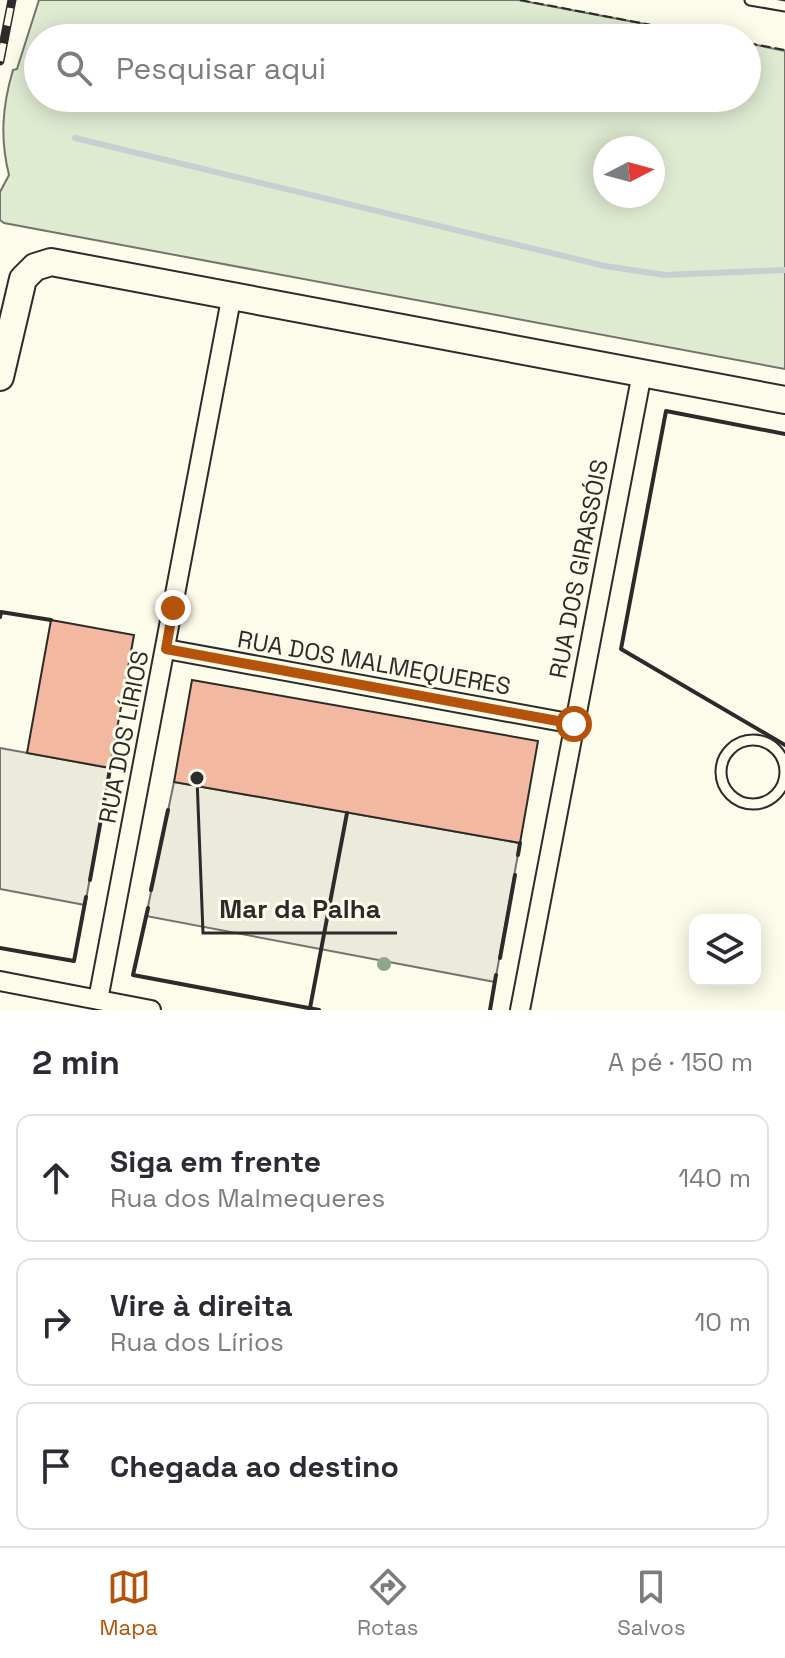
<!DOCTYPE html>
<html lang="pt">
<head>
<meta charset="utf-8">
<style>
  :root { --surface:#fff; --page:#f7f7f7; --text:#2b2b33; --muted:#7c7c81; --line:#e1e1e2; --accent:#b45309 }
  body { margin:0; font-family:"Space Grotesk",sans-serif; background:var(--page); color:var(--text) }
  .controls { position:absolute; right:24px; bottom:24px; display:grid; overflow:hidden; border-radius:16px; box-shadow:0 4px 20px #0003 }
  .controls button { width:72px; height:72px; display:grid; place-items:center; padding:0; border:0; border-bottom:2px solid var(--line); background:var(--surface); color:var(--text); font:40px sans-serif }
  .compass { position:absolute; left:593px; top:136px; width:72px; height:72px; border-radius:50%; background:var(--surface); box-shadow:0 4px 20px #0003; rotate:84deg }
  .stop { position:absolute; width:24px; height:24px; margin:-18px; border:6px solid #b45309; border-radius:50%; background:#fff }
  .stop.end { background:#b45309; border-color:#fff; box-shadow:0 2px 8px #0008 }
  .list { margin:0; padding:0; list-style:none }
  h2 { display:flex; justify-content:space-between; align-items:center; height:104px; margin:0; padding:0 32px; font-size:34px }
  h2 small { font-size:26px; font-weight:400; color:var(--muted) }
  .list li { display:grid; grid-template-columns:52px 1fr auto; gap:24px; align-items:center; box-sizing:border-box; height:128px; margin:0 16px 16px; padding:0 16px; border:2px solid var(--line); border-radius:16px }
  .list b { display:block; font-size:30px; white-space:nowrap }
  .list p { margin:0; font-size:26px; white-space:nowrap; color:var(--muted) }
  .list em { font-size:26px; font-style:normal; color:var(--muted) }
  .icon { flex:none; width:44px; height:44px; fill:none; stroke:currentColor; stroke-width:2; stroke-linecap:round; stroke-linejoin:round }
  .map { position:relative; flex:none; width:785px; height:1010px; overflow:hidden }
  .search { position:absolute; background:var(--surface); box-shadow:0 4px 20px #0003; left:24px; right:24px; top:24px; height:88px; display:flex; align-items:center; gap:20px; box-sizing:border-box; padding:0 28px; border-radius:44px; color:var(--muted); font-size:30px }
  .sheet { height:536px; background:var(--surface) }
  nav { display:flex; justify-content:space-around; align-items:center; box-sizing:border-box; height:112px; border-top:2px solid var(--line); background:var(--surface); font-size:22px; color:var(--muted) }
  nav a { display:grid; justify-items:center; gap:4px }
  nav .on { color:var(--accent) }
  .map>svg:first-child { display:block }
</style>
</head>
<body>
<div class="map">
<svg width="785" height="1010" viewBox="0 0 785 1010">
  <rect width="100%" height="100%" fill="#fdfbea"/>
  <!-- green -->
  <path fill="#deebd1" stroke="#74746e" stroke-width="2" fill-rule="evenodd" d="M39 0H518L719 38H38V98H747V43L785 51V369L4 223 0 220V192L9 175C0 139 2 107 13 70L17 69ZM653 148V196H605V148Z"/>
  <!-- parking -->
  <path fill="#eceadb" stroke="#74746e" stroke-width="2" d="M0 748 110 768 85 905 0 889Z
    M174 782 520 843 495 982 146 916Z"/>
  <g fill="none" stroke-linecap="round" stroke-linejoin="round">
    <!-- stream -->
    <path stroke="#c7d0d0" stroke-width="6" d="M75 138 605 266 665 275 785 270"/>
  </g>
  <!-- building -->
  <path fill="#f2b8a0" stroke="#2b2b2b" stroke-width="2" d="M51 620 134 635 110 768 27 753Z
    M192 680 538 741 520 843 174 782Z"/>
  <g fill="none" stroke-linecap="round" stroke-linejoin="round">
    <defs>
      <path id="lane" d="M750 0 785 6
        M721 772a32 32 0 1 1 64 0a32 32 0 1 1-64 0Z"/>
      <path id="street" d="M166 649 574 724
        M0 981 151 1010
        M98 1000 232 294
        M520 1010 642 373"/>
      <path id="secondary" d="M0 377 23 279 35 267 51 262 785 400"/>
    </defs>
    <!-- lane casing -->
    <use href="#lane" stroke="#2b2b2b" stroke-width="13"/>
    <!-- street casing -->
    <use href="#street" stroke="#2b2b2b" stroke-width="22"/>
    <!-- secondary casing -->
    <use href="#secondary" stroke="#2b2b2b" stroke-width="30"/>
    <!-- lane -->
    <use href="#lane" stroke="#fdfbea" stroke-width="9"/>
    <!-- street -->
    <use href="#street" stroke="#fdfbea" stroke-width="18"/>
    <!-- secondary -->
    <use href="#secondary" stroke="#fdfbea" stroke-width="26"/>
    <defs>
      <path id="rail" d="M0 61 12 0"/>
    </defs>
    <!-- rail casing -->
    <use href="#rail" stroke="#2b2b2b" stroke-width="9"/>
    <!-- rail -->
    <use href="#rail" stroke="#fdfbea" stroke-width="6" stroke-dasharray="18" stroke-linecap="butt"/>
    <!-- fence -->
    <path stroke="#2b2b2b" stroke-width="2" stroke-dasharray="10 4" stroke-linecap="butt" d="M520 0 720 38
      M747 43 785 50"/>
    <!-- wall -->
    <path stroke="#2b2b2b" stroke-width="4" d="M785 434 666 411 621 649 785 745
      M0 617 1 612 51 620
      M108 781 110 768
      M518 855 520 843
      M90 880 105 797
      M151 890 168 810
      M148 908 133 975 319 1010
      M0 948 74 961 86 897
      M500 958 515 875
      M310 1008 347 813
      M490 1010 496 975"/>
  </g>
  <!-- trees -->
  <circle fill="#8ea78a" cx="384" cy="964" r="7"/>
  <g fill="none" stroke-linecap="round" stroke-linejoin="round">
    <!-- route -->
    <path stroke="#b45309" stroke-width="10" d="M173 608 166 649 574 724"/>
  </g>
  <g text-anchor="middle" stroke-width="6" stroke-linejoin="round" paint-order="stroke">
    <!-- street labels -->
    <g font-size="24" fill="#2b2b2b" stroke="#fdfbea">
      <text transform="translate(579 569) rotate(-79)" y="8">RUA DOS GIRASSÓIS</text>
      <text transform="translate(374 663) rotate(10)" y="8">RUA DOS MALMEQUERES</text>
      <text transform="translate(124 737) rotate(-79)" y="8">RUA DOS LÍRIOS</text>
    </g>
  </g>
  <!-- callouts -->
  <path fill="none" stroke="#2b2b2b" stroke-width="3" d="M197 778L203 933H397"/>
  <circle fill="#2b2b2b" stroke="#fdfbea" stroke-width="3" cx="197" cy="778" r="8"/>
  <g font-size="26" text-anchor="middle" font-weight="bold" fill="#2b2b2b" stroke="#fdfbea" stroke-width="6" stroke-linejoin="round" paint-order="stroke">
    <text x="300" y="918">Mar da Palha</text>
  </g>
</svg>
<div class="controls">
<button><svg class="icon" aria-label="layers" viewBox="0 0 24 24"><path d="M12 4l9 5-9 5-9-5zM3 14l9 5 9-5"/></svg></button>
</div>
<svg class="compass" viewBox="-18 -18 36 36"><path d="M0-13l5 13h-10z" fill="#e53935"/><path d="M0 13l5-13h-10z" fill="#7c7c81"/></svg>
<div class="stop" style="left:574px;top:724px"></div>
<div class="stop end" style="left:173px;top:608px"></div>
<div class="search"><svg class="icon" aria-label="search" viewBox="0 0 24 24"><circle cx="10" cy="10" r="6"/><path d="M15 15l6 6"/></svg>Pesquisar aqui</div>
</div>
<section class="sheet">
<h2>2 min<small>A pé · 150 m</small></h2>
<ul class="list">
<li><svg class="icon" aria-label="ahead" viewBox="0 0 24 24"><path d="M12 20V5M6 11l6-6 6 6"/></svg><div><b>Siga em frente</b><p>Rua dos Malmequeres</p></div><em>140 m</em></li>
<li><svg class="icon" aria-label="right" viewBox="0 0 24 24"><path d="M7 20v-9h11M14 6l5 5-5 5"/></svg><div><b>Vire à direita</b><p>Rua dos Lírios</p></div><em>10 m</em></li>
<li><svg class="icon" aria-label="arrive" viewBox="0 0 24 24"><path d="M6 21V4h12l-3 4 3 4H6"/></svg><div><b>Chegada ao destino</b></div></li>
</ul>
</section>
<nav>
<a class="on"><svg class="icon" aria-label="map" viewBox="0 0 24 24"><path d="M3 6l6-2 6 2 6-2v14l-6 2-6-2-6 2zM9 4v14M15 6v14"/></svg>Mapa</a>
<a><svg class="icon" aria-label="directions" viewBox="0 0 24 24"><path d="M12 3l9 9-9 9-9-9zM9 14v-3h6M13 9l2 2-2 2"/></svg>Rotas</a>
<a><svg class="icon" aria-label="saved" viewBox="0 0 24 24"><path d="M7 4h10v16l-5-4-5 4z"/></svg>Salvos</a>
</nav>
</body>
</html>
